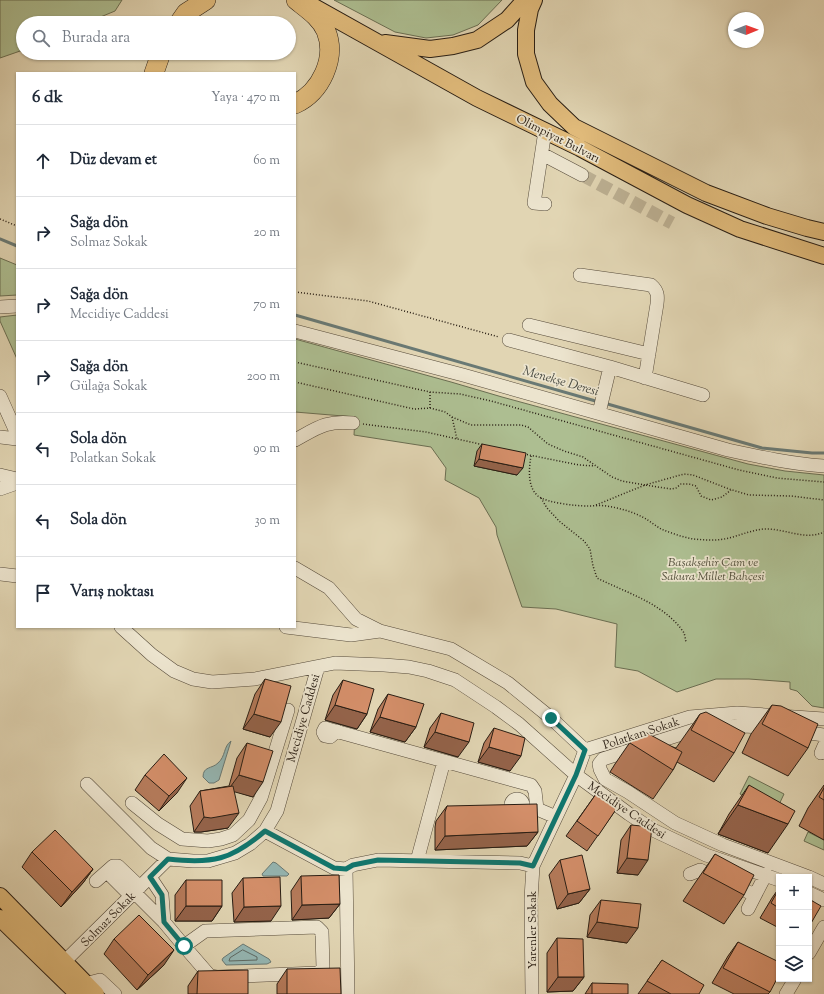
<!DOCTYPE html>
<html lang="tr">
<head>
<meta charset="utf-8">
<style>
  :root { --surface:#fff; --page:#f2f2f3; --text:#1f2937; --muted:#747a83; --line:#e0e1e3 }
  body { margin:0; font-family:"Sorts Mill Goudy",serif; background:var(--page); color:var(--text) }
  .controls { position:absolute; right:12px; bottom:12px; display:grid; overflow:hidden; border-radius:0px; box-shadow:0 1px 3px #0004 }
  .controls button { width:36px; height:36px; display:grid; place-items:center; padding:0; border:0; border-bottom:1px solid var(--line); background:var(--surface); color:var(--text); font:20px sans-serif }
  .compass { position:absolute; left:728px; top:12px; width:36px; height:36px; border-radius:50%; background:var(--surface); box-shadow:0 1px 3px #0004; rotate:89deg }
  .stop { position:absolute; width:12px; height:12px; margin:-9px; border:3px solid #0f766e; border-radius:50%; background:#fff }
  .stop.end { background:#0f766e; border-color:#fff; box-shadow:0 1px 4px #0008 }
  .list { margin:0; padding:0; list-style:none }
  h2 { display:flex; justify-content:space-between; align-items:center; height:52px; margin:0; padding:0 16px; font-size:17px }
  h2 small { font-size:13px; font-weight:400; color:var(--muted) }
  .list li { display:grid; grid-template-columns:26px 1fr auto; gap:12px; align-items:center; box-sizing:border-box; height:72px; padding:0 16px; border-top:1px solid var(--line) }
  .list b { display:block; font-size:15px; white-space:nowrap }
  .list p { margin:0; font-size:13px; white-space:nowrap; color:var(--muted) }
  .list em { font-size:13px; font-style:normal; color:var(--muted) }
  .icon { flex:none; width:22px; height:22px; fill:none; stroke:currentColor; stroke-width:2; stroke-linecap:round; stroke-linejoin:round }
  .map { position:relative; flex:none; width:824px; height:994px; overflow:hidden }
  .search { position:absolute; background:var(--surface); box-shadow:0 1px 3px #0004; left:16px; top:16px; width:280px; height:44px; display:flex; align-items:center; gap:10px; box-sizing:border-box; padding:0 14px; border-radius:22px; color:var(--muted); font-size:15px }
  .panel { position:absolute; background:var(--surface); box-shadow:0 1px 3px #0004; left:16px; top:72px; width:280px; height:556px; border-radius:0px }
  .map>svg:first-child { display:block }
</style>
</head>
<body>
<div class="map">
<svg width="824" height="994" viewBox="0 0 824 994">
  <rect width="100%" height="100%" fill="#e1d5b3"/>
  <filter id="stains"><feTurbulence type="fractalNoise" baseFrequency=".005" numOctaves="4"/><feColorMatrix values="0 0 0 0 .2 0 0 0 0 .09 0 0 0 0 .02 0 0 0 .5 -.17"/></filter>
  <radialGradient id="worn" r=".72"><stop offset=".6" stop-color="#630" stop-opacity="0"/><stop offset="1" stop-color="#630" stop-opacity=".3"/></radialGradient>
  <!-- green -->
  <path fill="#adbe91" stroke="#6a6e52" d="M0 0H122L115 11 86 23H23V50L0 58Z
    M334 0H502L478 25 453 35 426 38 395 32Z
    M0 258 17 265V295L0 296Z
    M17 315V359L0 321V317Z
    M295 339 451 382 502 397 748 464 785 471 824 475V708L812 706 797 691 790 689V682L749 679H716L677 692 638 671 615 667 617 624 556 609 522 607 497 535 496 527 479 498 445 480 446 468 431 447 354 435 355 417 295 412Z
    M749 776 784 794 775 813 740 794Z
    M808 832 824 840V850L804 841Z"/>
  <!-- water -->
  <path fill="#95b7b4" stroke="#697974" d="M231 741 219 780 214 783H209L203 777C203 766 212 769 218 763 226 756 223 747 231 741Z
    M273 862 276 863 289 874 287 876H263L262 874Z
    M243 944 269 959 271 962 267 964 226 965 222 960 223 958Z"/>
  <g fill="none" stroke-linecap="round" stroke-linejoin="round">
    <!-- shore -->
    <path stroke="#5e6a64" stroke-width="1" d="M243 950 257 957V960L229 961 230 958Z"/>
    <!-- stream -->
    <path stroke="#697974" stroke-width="3" d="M0 239 17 246
      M295 315 599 402
      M604 403 762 448 812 453H824"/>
    <!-- minor-tunnel -->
    <path stroke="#bcb093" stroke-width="13" stroke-dasharray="13 6" stroke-linecap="butt" d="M582 175 672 223"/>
    <defs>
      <path id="minor" d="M542 154 582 175
        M545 204 534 203 545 131
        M580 275 651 285C658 291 658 296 657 304L645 378
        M0 307 17 306
        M529 325 649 354
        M295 331 463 375 728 450C760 457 792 464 824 466
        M509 340 610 367 703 395
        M0 396 17 434
        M599 413 610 367
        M0 437 17 439
        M295 440C317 428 326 420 353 423
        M0 475 17 479
        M0 489 17 483
        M295 568 329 588 356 619 380 631 451 649 508 683 551 718 585 750
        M0 574 17 576
        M121 627 152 655 174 671 193 679 212 682 255 679 335 663 384 665 409 667 428 671 455 680 496 707 519 724 576 775 629 814 653 830 706 855 779 880
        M286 627 351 635 380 631
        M775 728 744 726 722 727 694 730 603 759 599 764 600 769 605 779 628 792 675 823 723 845 809 877
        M337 731 330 737 325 736 323 732 325 728 328 729 531 785 535 791 537 809 556 817
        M796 731 824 735
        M821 753 824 746
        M87 784 151 848 168 859 193 861H208L235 853 250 844 265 831 277 811 318 667
        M511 805a6 6 0 1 1 12 0a6 6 0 1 1-12 0Z
        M132 803 158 824 182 839 208 841 221 839 233 835 249 820 261 798 288 710
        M265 831 334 868 346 869 353 865 378 860 520 863 533 866
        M417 861 444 761
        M346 869 348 994
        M107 872 131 896
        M690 874 700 870 755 895
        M150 877 162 895 164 922
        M809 877 824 884
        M96 881 113 866H118L140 887
        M134 892 164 922 184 946 205 931 317 927 322 932 323 968 318 973 217 977 210 976 184 946
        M809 893 824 900
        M748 909 766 874
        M809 953 824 927
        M64 962 168 859
        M85 984 100 980 115 994
        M532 994 531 899 533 866 576 775 585 750 690 717 737 713 824 719
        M786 994 795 979"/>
      <path id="major" d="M534 0 530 9 526 30V54L534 82 550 104 574 127 706 193 767 216 807 228 824 232
        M307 3 477 98 580 148 687 205 740 229 824 256
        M385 43 430 49 453 46 477 40 507 20 525 0
        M0 896 96 994
        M0 918 78 994"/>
      <path id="highway" d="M179 23 186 13 206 0
        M154 73 161 53
        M295 104C321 92 337 58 326 31 320 17 307 9 296 0"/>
    </defs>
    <!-- minor casing -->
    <use href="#minor" stroke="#564b3b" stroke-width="14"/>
    <!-- major casing -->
    <use href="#major" stroke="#281d13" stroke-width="18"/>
    <!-- highway casing -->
    <use href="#highway" stroke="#281d13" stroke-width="20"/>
    <!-- path -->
    <path stroke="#281d13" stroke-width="1.5" stroke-dasharray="1 2" stroke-linecap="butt" d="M0 219 17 226
      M295 292 368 301 499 337
      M295 362 430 392 460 394 491 401 739 470 777 478 824 482
      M295 382 414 409 430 408 445 412 452 417 471 425H521L528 427 548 444 564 451 583 457 612 477 622 481 645 485 684 474 693 475 729 489 749 495 791 496 824 500
      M430 408V392
      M452 417 457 439
      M363 424 426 432 484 445
      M524 454 579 465 595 466
      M531 456C529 468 527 487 538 496 547 503 576 506 588 506 594 506 600 505 606 506 620 508 634 512 646 519 651 522 656 526 661 529 671 533 682 537 693 539 705 540 718 541 729 538 741 535 752 530 764 529 784 528 805 541 824 532
      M541 498 547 508 559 521 584 541 590 549 593 566 597 578C627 593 662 603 682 630 685 633 685 638 686 642
      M596 505 645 485 671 489 676 488 681 484H689L696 486 701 496 711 500 722 497 731 490"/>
    <!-- minor -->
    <use href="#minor" stroke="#ece4ce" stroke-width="13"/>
    <!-- major -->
    <use href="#major" stroke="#e0ba7a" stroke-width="16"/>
    <!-- highway -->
    <use href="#highway" stroke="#e0ba7a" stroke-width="19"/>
  </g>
  <!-- wall -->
  <path fill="#b57a5a" stroke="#281d13" d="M482 444 517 475 474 466 477 451Z
    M265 679 270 737 243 729 255 694Z
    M343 680 367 714 357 729 325 720 333 695Z
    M388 694 416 727 405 742 370 732 378 709Z
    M772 705 808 748 788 776 742 753 751 734Z
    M441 713 458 757 424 747 430 728Z
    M700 714 734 753 714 782 677 762 673 770 653 799 610 772 615 764 635 735 676 748Z
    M494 728 510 771 478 762 484 743Z
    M247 743 253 797 234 791 228 828 201 832H194L190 806 200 791 229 786 237 758Z
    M145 775 177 793 159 811 135 790Z
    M749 785 768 853 718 834 729 814Z
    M824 785V840L799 826 808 808Z
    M596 794 617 808 587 851 566 836Z
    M447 806 538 832 527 846 435 850V827L436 821Z
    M631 825 638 875 617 873 621 840Z
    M32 852 93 869 83 883 61 907 22 867Z
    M715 854 744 895 724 924 683 901 695 883Z
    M560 860 590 889 579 903 557 909 549 875Z
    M301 876 340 904 329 918 292 920 291 891Z
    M243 878 271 921 234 922 232 893Z
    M186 880 222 906 212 921H175V895Z
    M779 888V928L760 918 772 898Z
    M601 900 627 943 587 937 590 915Z
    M557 938 584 977 573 991 547 992V953Z
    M114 939 164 965 137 990 104 954Z
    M738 942 770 992 768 994H734L712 983 728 956Z
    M662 960 699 994H638Z
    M287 969 341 994H277V984Z
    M198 971 248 994H188V986Z
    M592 983 628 994H585Z"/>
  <!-- shaded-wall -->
  <path fill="#94634a" stroke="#281d13" d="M479 459 523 468 517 475 474 466Z
    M335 705 367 714 357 729 325 720Z
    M254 714 281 722 270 737 243 729Z
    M380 717 416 727 405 742 370 732Z
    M435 732 469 742 458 757 424 747Z
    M489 747 521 756 510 771 478 762Z
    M239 775 263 782 253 797 228 790Z
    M187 778 177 793 159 811 169 796Z
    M738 805 788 824 768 853 718 834Z
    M239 813 228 828 201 832H194L204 817Z
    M538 832 527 846 435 850 445 836Z
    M627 858 648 860 638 875 617 873Z
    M93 869 83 883 61 907 72 892Z
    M590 889 579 903 557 909 568 894Z
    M340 904 329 918 292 920 302 905Z
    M186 906H222L212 921H175Z
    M281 906 271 921 234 922 244 907Z
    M597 922 638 928 627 943 587 937Z
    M174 950 164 965 137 990 148 975Z
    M558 977H584L573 991 547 992Z"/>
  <!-- building -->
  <path fill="#d38e69" stroke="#281d13" d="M482 444 526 453 523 468 479 459Z
    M265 679 291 686 281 722 254 714Z
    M343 680 374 689 367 714 335 705Z
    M388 694 424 704 416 727 380 717Z
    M772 705 781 706 818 724 808 748 762 724Z
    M706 712 745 733 734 753 691 730 700 714Z
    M441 713 474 723 469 742 435 732Z
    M494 728 525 738 521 756 489 747Z
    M645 732 682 752 673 770 630 743 635 735Z
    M247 743 273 751 263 782 239 775Z
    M164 754 187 778 169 796 145 775Z
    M749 785 795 811 788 824 738 805Z
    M233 786 239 813 211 818 204 817 200 791Z
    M824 788V800L819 797Z
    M596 794 617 808 598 836 577 821Z
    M537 804 538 832 445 836V812L447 806Z
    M631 825 652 827 648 860 627 858Z
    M55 830 93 869 72 892 32 852Z
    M715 854 754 875 744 895 703 873Z
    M582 855 590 889 568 894 560 860Z
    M339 875 340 904 302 905 301 876Z
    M280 877 281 906 244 907 243 878Z
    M186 880H222V906H186Z
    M779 889V908L771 903Z
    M809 899 821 906 810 925 809 924Z
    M601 900 641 904 638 928 597 922Z
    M139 915 174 950 148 975 114 939Z
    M557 938 583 939 584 977H558Z
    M738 942 779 962V975L770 992 723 968Z
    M662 960 704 985 699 994H671L647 981Z
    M340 968 341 994H287V969Z
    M248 970V994H197L198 971Z
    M592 983 628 984V994H592Z"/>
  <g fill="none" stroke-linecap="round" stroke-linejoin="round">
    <!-- route -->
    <path stroke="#0f766e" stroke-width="5" d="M184 946 164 922 162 895 150 877 168 859C213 864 231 860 265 831L334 868 346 869 353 865 378 860 520 863 533 866 576 775 585 750 551 718"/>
  </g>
  <g text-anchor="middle" stroke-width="3.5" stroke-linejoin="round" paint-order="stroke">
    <!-- street labels -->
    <g font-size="12" fill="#281d13" stroke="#ece4ce">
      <text transform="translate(558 138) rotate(27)" y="4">Olimpiyat Bulvarı</text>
      <text transform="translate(303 718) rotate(-74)" y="4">Mecidiye Caddesi</text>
      <text transform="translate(641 733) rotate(-18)" y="4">Polatkan Sokak</text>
      <text transform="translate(627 810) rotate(34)" y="4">Mecidiye Caddesi</text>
      <text transform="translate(108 919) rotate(-45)" y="4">Solmaz Sokak</text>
      <text transform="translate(532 930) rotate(-90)" y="4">Yarenler Sokak</text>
    </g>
    <!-- park labels -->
    <g font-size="12" font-style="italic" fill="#504d39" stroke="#ece4ce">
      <text x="713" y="566">Başakşehir Çam ve<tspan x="713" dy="14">Sakura Millet Bahçesi</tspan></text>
    </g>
    <!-- water labels -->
    <g font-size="13" font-style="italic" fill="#494b43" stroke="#ece4ce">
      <text transform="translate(561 380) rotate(16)" y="5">Menekşe Deresi</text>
    </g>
  </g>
  <rect width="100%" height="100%" filter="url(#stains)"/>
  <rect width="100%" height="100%" fill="url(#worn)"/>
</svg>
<div class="controls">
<button>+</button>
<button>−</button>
<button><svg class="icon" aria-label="layers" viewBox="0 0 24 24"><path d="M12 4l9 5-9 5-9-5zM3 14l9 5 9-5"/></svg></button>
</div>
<svg class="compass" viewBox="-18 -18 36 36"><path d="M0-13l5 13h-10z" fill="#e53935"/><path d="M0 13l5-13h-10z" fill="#747a83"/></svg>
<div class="stop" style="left:184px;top:946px"></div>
<div class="stop end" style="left:551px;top:718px"></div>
<div class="search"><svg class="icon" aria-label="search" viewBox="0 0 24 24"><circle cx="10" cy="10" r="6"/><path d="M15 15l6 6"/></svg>Burada ara</div>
<section class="panel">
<h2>6 dk<small>Yaya · 470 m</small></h2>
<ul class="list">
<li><svg class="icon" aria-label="ahead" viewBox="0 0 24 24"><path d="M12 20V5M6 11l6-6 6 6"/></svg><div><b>Düz devam et</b></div><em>60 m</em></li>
<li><svg class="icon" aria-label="right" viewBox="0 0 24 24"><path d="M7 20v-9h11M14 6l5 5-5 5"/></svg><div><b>Sağa dön</b><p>Solmaz Sokak</p></div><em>20 m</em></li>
<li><svg class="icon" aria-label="right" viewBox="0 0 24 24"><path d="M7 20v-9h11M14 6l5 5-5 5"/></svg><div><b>Sağa dön</b><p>Mecidiye Caddesi</p></div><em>70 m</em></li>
<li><svg class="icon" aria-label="right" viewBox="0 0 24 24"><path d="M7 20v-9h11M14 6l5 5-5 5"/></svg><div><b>Sağa dön</b><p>Gülağa Sokak</p></div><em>200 m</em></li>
<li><svg class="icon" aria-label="left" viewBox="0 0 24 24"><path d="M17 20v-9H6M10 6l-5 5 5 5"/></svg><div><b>Sola dön</b><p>Polatkan Sokak</p></div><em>90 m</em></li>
<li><svg class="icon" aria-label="left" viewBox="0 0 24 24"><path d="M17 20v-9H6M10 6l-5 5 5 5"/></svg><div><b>Sola dön</b></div><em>30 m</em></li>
<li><svg class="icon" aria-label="arrive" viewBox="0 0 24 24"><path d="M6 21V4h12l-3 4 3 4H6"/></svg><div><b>Varış noktası</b></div></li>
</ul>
</section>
</div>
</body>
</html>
